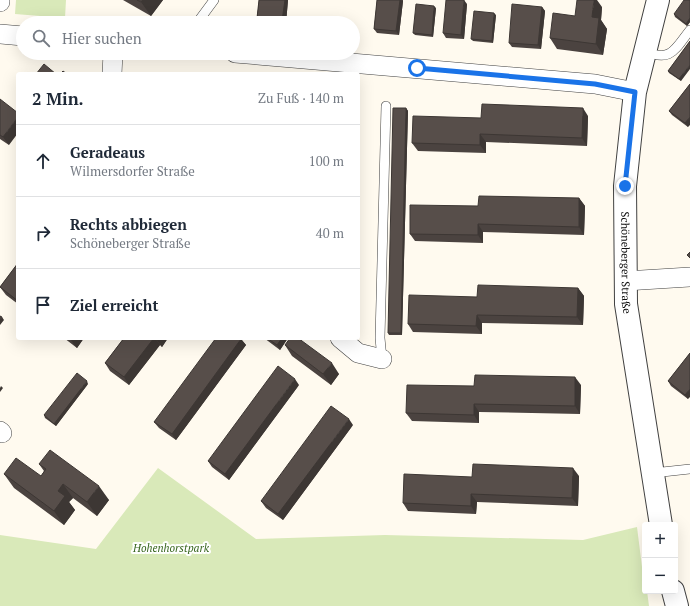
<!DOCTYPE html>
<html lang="de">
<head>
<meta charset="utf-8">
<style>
  :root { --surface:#fff; --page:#f2f2f3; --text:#1f2937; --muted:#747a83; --line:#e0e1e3 }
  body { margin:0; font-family:"PT Serif",serif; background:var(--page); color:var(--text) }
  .controls { position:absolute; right:12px; bottom:12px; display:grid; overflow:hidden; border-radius:4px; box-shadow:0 4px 16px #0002 }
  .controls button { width:36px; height:36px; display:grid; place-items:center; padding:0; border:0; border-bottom:1px solid var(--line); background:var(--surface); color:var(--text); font:20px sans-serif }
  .stop { position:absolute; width:12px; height:12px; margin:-9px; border:3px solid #1a73e8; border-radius:50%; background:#fff }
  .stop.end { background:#1a73e8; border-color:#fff; box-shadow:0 1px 4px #0008 }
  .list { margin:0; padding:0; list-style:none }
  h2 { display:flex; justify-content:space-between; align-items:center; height:52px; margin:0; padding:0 16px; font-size:17px }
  h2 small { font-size:13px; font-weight:400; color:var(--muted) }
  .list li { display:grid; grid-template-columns:26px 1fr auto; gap:12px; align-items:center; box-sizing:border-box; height:72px; padding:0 16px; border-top:1px solid var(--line) }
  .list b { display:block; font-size:15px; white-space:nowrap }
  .list p { margin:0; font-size:13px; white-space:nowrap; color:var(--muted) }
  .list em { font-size:13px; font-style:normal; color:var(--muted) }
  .icon { flex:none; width:22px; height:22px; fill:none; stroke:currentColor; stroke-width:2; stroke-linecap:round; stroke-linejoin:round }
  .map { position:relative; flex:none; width:690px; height:606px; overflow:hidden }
  .search { position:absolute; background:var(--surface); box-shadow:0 4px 16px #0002; left:16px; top:16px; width:344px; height:44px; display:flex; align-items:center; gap:10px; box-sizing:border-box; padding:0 14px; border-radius:22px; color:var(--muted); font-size:15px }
  .panel { position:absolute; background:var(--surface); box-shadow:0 4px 16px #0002; left:16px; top:72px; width:344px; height:268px; border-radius:4px }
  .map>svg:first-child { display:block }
</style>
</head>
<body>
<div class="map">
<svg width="690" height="606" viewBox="0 0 690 606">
  <rect width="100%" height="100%" fill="#fffaef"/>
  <!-- green -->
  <path fill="#d9e9b9" d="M16 0H66L65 18 15 14Z
    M158 468 256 539 385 535 583 540 637 527 645 591H647L649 606H0V535L96 549Z"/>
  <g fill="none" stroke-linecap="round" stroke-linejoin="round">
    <defs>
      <path id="service" d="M197 23 214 0
        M645 51C671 63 675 49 690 30
        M382 359 380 338 386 106
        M653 473 690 469"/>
      <path id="minor" d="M0 2V0
        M0 34 23 36
        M235 53 595 84 635 92
        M112 74 113 53
        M625 281 690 277
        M340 338 358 353 382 359
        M0 431 2 433"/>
      <g id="tertiary">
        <path id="s1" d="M658 0 635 92 625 186 626 304 661 525"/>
        <path d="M673 591 677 606"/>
      </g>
    </defs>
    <!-- service casing -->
    <use href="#service" stroke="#414141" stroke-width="10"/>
    <!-- minor casing -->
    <use href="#minor" stroke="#414141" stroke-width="20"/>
    <!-- tertiary casing -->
    <use href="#tertiary" stroke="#414141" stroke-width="24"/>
    <!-- service -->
    <use href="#service" stroke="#fff" stroke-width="9"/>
    <!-- minor -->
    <use href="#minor" stroke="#fff" stroke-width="19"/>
    <!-- tertiary -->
    <use href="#tertiary" stroke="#fff" stroke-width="22"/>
  </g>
  <!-- wall -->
  <path fill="#4b4340" d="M123 0H163L151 16Z
    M259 0H288L286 23H268L260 22 257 18Z
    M377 0H403V1L399 35 377 33 374 29Z
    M690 0V22L687 26 675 17 674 14Z
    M467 4 464 39 446 38 443 33Z
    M542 7 545 11 541 49 512 47 509 43Z
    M602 7 601 20 607 29 603 55 557 49 550 38 575 16Z
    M436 8 433 37 415 35 413 33Z
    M496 15 493 43 473 41 471 39Z
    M690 41 681 81 669 73 668 71Z
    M690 84 688 127 672 115 669 111Z
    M0 99 9 145 0 139Z
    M406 108 408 111 402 335H389L388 333Z
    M588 116 587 146 486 142V153L418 151 412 143 481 118Z
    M579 198 585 206 584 235 483 232V243L415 241 410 234 478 206Z
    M18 263V304L6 295 0 287Z
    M578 288 584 296 583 325 482 323V334L413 332 408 324 477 297Z
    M64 338H84L77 348Z
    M124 338H168L162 347 160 345 129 385 110 371 105 363Z
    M264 338H288L280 350Z
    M241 339 246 345 176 440 159 428 154 422Z
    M285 345 339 374 331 385 292 356Z
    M690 353 688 399 671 386 668 381Z
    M88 384 56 426 45 418 44 415Z
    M299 385 229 480 212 467 208 461Z
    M581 385 580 414 479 412V423L412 421 406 413 474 386Z
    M353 425 283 520 266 508 261 501Z
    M39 464 109 500 97 516 73 498 69 502 75 510 64 525 14 488 4 474 41 476 44 471Z
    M579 476 578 506 477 502 476 514 408 511 403 503 472 477Z"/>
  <!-- shaded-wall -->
  <path fill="#3d3734" d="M143 0H163L151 16 141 2Z
    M285 0H288L286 23H284L282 21Z
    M400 0 403 1 399 35 396 31Z
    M464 0 467 4 464 39 461 35Z
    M594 0H597L602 7 601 20 607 29 603 55 596 44 592 17Z
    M434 6 436 8 433 37 432 35Z
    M542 7 545 11 541 49 538 45Z
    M494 13 496 15 493 43 492 41Z
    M690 18V22L687 26 686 24Z
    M690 65V69L681 81 679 79Z
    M406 108 408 111 402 335 401 333Z
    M583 108 588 116 587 146 582 138Z
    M18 117V133L9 145 3 137Z
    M690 117V125L688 127 685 123Z
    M480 134 486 142V153L480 145Z
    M579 198 585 206 584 235 579 227Z
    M478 224 483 232V243L478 235Z
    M578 288 584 296 583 325 577 317Z
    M477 315 482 323V334L476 326Z
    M2 317 4 320 0 325V320Z
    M72 338H84L77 348 71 340Z
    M154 338H155L160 345 129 385 124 377Z
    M157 338H168L162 347 156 339Z
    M282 338H288L280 350 277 345Z
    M241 339 246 345 176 440 172 434Z
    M332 363 339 374 331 385 323 374Z
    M575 377 581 385 580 414 575 406Z
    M295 379 299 385 229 480 225 474Z
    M87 381 88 384 56 426 54 424Z
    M1 386 3 388 0 392V388Z
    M690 389V397L688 399 685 395Z
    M474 404 479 412V423L474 415Z
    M349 419 353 425 283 520 278 514Z
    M573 468 579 476 578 506 572 498Z
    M63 484 73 498 69 502 75 510 64 525 54 511 58 491Z
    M99 486 109 500 97 516 87 502Z
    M471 494 477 502 476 514 471 506Z"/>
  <!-- building -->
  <path fill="#574e4a" stroke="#3d3734" d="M137 0H143L141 2Z
    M259 0H285L282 21 257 18Z
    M377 0H400L396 31 374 29Z
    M446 0H464L461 35 443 33Z
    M577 0H594L592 17 599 18 596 44 550 38 553 13 575 16Z
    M684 0H690V18L686 24 674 14Z
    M416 4 434 6 432 35 413 33Z
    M512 4 542 7 538 45 509 43Z
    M474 11 494 13 492 41 471 39Z
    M690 41V65L679 79 668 71Z
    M44 64 56 74H36Z
    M63 71 67 74H60Z
    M690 84V117L685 123 669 111Z
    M0 99 18 113V117L3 137 0 135Z
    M482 104 583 108 582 138 480 134V145L412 143 413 116 481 118Z
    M393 108H406L401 333H388Z
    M479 196 579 198V227L478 224V235L410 234V205L478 206Z
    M690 252V258L687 255Z
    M18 263V301L0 287Z
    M478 285 578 288 577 317 477 315 476 326 408 324 409 295 477 297Z
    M0 316 2 317 0 320Z
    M124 338H154L124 377 105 363Z
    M216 338H240L241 339 172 434 154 422Z
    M267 338H282L277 345Z
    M290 338H298L332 363 323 374 285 345Z
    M690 353V389L685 395 668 381Z
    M278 366 295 379 225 474 208 461Z
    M77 373 87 381 54 424 44 415Z
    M475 375 575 377V406L474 404V415L406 413 407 385 474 386Z
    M331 406 349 419 278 514 261 501Z
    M50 450 99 486 87 502 63 484 58 491 65 496 54 511 4 474 16 458 41 476 46 469 39 464Z
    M473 464 573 468 572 498 471 494V506L403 503 404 474 472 477Z"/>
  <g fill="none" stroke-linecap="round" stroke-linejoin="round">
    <!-- route -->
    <path stroke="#1a73e8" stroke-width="5" d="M417 68 595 84 635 92 625 186"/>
  </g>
  <g text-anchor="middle" stroke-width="4" stroke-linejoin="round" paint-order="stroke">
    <!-- street labels -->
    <g font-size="11" fill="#0e0e0e" stroke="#fff">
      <text dy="4" stroke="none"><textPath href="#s1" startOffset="266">Schöneberger Straße</textPath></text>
    </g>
    <!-- park labels -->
    <g font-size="11" font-style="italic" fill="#37661e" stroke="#fff">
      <text x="171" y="552">Hohenhorstpark</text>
    </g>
  </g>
</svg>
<div class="controls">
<button>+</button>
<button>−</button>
</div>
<div class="stop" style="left:417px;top:68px"></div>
<div class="stop end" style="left:625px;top:186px"></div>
<div class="search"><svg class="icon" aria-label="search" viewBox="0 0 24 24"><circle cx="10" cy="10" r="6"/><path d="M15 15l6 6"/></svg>Hier suchen</div>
<section class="panel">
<h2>2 Min.<small>Zu Fuß · 140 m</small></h2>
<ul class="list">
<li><svg class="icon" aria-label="ahead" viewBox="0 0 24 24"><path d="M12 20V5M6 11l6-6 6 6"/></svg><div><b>Geradeaus</b><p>Wilmersdorfer Straße</p></div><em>100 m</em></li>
<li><svg class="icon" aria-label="right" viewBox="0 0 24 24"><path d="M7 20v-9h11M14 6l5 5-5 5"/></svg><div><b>Rechts abbiegen</b><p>Schöneberger Straße</p></div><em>40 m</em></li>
<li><svg class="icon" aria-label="arrive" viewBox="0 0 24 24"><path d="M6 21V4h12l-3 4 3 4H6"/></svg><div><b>Ziel erreicht</b></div></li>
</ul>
</section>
</div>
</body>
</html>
